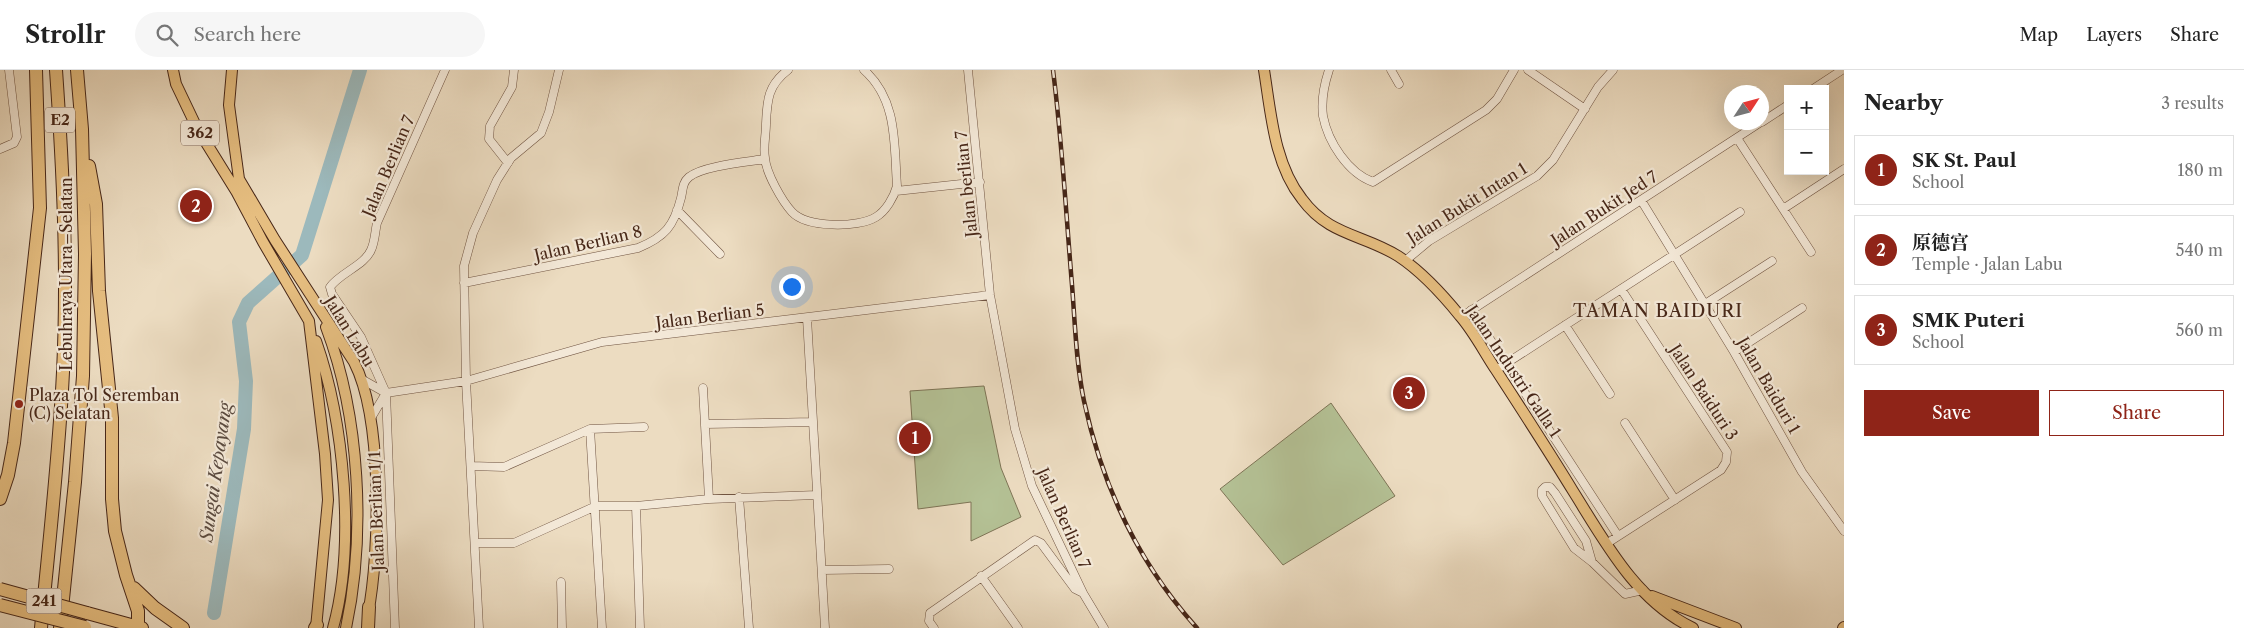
<!DOCTYPE html>
<html lang="en">
<head>
<meta charset="utf-8">
<style>
  :root { --surface:#fff; --page:#f6f6f6; --text:#222; --muted:#767676; --line:#e0e0e0; --accent:#8f2418 }
  body { margin:0; font-family:"Libre Caslon Text","Noto Serif SC",serif; background:var(--page); color:var(--text) }
  .controls { position:absolute; right:15px; top:15px; display:grid; overflow:hidden; border-radius:0px; box-shadow:0 5px 20px #0002 }
  .controls button { width:45px; height:45px; display:grid; place-items:center; padding:0; border:0; border-bottom:1px solid var(--line); background:var(--surface); color:var(--text); font:25px sans-serif }
  .compass { position:absolute; left:1724px; top:15px; width:45px; height:45px; border-radius:50%; background:var(--surface); box-shadow:0 5px 20px #0002; rotate:54deg }
  .you { position:absolute; left:791px; top:216px; width:18px; height:18px; margin:-12px; border:4px solid #fff; border-radius:50%; background:#1a73e8; box-shadow:0 0 0 8px #1a73e833 }
  .badge { display:grid; place-items:center; width:32px; height:32px; border-radius:50%; background:var(--accent); color:#fff; font-size:16px; font-weight:700 }
  .pin { position:absolute; translate:-50% -50%; border:2px solid #fff; box-shadow:0 1px 5px #0006 }
  .list { margin:0; padding:0; list-style:none }
  h2 { display:flex; justify-content:space-between; align-items:center; height:65px; margin:0; padding:0 20px; font-size:21px }
  h2 small { font-size:16px; font-weight:400; color:var(--muted) }
  .list li { display:grid; grid-template-columns:32px 1fr auto; gap:15px; align-items:center; box-sizing:border-box; height:70px; margin:0 10px 10px; padding:0 10px; border:1px solid var(--line); border-radius:0px }
  .list b { display:block; font-size:19px; white-space:nowrap }
  .list p { margin:0; font-size:16px; white-space:nowrap; color:var(--muted) }
  .list em { font-size:16px; font-style:normal; color:var(--muted) }
  .actions { display:flex; gap:10px; padding:15px 20px }
  .actions a { flex:1; padding:11px 0; border:1px solid var(--accent); border-radius:0px; text-align:center; font-size:18px; color:var(--accent) }
  .actions .main { background:var(--accent); color:#fff }
  .icon { flex:none; width:28px; height:28px; fill:none; stroke:currentColor; stroke-width:2; stroke-linecap:round; stroke-linejoin:round }
  .map { position:relative; flex:none; width:1844px; height:558px; overflow:hidden }
  header { display:flex; align-items:center; gap:30px; box-sizing:border-box; height:70px; padding:0 25px; background:var(--surface); border-bottom:1px solid var(--line) }
  header strong { font-size:24px }
  nav { display:flex; gap:28px; margin-inline-start:auto; font-size:18px }
  .search { width:350px; height:45px; background:var(--page); display:flex; align-items:center; gap:12px; box-sizing:border-box; padding:0 18px; border-radius:28px; color:var(--muted); font-size:19px }
  main { display:flex }
  aside { flex:1; background:var(--surface) }
  .map>svg:first-child { display:block }
</style>
</head>
<body>
<header>
<strong>Strollr</strong>
<div class="search"><svg class="icon" aria-label="search" viewBox="0 0 24 24"><circle cx="10" cy="10" r="6"/><path d="M15 15l6 6"/></svg>Search here</div>
<nav><a>Map</a><a>Layers</a><a>Share</a></nav>
</header>
<main>
<div class="map">
<svg width="1844" height="558" viewBox="0 0 1844 558">
  <rect width="100%" height="100%" fill="#ecdcc1"/>
  <filter id="stains"><feTurbulence type="fractalNoise" baseFrequency=".004" numOctaves="4"/><feColorMatrix values="0 0 0 0 .2 0 0 0 0 .09 0 0 0 0 .02 0 0 0 .5 -.17"/></filter>
  <radialGradient id="worn" r=".72"><stop offset=".6" stop-color="#630" stop-opacity="0"/><stop offset="1" stop-color="#630" stop-opacity=".3"/></radialGradient>
  <!-- grass -->
  <path fill="#b4c195" stroke="#7e7456" d="M984 316 1001 398 1021 447 971 471V432L918 439 910 321Z
    M1331 333 1395 426 1283 495 1220 419Z"/>
  <g fill="none" stroke-linecap="round" stroke-linejoin="round">
    <!-- river -->
    <path stroke="#9cb9bc" stroke-width="14" d="M214 543 244 359 246 311 239 252 248 233 302 185 360 0"/>
    <defs>
      <path id="minor" d="M788 0C768 15 767 30 766 54 766 65 763 77 765 88 766 103 782 131 792 142 807 158 858 158 876 147 886 141 894 127 897 116 894 75 898 30 864 0
        M968 0 990 225 1015 359 1032 416 1083 523 1104 558
        M1329 0C1324 15 1321 30 1323 46 1328 72 1348 103 1373 112L1486 40 1497 29 1514 0
        M1391 0 1399 14
        M1528 0 1585 39
        M1813 19 1842 0
        M1762 52 1788 35
        M1737 68 1811 182
        M0 79 14 73 17 67 9 0
        M508 93 489 69 490 56 512 17 514 0
        M896 121 980 112
        M1641 130 1734 282 1802 402 1844 461
        M1783 139 1844 99
        M677 140 720 184
        M1405 191 1429 171 1537 106 1553 90 1598 17 1613 0
        M464 213 638 178C665 167 674 156 681 128 683 120 682 113 689 107 702 96 746 92 765 89
        M1705 234 1772 191
        M1471 240 1618 466
        M1461 247 1761 52
        M807 248 825 558
        M1565 255 1610 324
        M1734 282 1802 238
        M1496 300 1740 142
        M363 310 386 323 466 311 602 272 990 225
        M703 318 709 429
        M371 348 386 323
        M1625 353 1675 430
        M705 354 813 352
        M590 359 602 558
        M471 396 504 397 590 359 644 357
        M739 427 749 558
        M636 436 640 558
        M475 473H514L596 436H636L709 429 817 425
        M1606 474 1721 400 1726 392 1727 382 1621 219
        M1592 492 1586 471 1555 423 1550 417H1545L1542 420V426L1574 478 1592 492 1625 524 1643 520
        M822 500 889 499
        M981 506 1018 558
        M561 512 562 558
        M395 558 386 323 361 267 332 224 330 217C340 203 365 195 371 180 375 172 375 161 377 153L445 0
        M479 558 466 311 464 196 473 163 497 110 511 88 541 63 549 42 559 0
        M934 558 929 551 930 543 1035 470 1041 473 1075 519 1083 523"/>
      <path id="major" d="M173 0 176 14 197 58 236 121 263 172 309 251 325 384 328 430 316 558
        M232 0 229 35 239 109 275 170 354 292C383 349 380 481 368 544
        M1264 0C1271 43 1274 94 1302 129 1329 166 1363 164 1398 186 1421 201 1443 225 1460 246 1474 262 1484 282 1496 300 1522 340 1548 380 1573 421 1605 472 1636 531 1693 558
        M326 257C360 347 366 464 346 558
        M316 271C344 351 356 475 333 558
        M1652 526 1736 558
        M1843 558 1844 557"/>
      <path id="highway" d="M89 96 96 134 99 221 112 348V429L115 461 126 505 138 541V558
        M0 429 8 405 14 373 40 138 36 0
        M134 518 155 538 183 558
        M87 543 142 558
        M41 558C49 473 59 387 63 302 68 201 63 100 56 0
        M60 558 75 412 83 306 85 184 82 59 77 0
        M315 558 317 555
        M368 558 369 537"/>
    </defs>
    <!-- minor casing -->
    <use href="#minor" stroke="#705442" stroke-width="9"/>
    <!-- major casing -->
    <use href="#major" stroke="#472718" stroke-width="12"/>
    <!-- highway casing -->
    <use href="#highway" stroke="#472718" stroke-width="14"/>
    <!-- minor -->
    <use href="#minor" stroke="#f3e8d7" stroke-width="8"/>
    <!-- major -->
    <use href="#major" stroke="#e6be80" stroke-width="10"/>
    <!-- highway -->
    <use href="#highway" stroke="#e6be80" stroke-width="12"/>
    <defs>
      <path id="rail" d="M1053 0C1062 71 1066 143 1072 215 1075 253 1076 293 1084 331 1102 415 1139 494 1197 558"/>
    </defs>
    <!-- rail casing -->
    <use href="#rail" stroke="#472718" stroke-width="4.5"/>
    <!-- rail -->
    <use href="#rail" stroke="#f3e8d7" stroke-width="2.5" stroke-dasharray="8" stroke-linecap="butt"/>
    <defs>
      <path id="highway-bridge" d="M0 519 87 543
        M0 535 85 557"/>
    </defs>
    <!-- highway-bridge casing -->
    <use href="#highway-bridge" stroke="#472718" stroke-width="14" stroke-linecap="butt"/>
    <!-- highway-bridge -->
    <use href="#highway-bridge" stroke="#e6be80" stroke-width="12"/>
  </g>
  <!-- markers -->
  <circle fill="#8f2418" stroke="#f3e8d7" stroke-width="2" cx="19" cy="334" r="5"/>
  <g text-anchor="middle" stroke-width="4.5" stroke-linejoin="round" paint-order="stroke">
    <!-- shield labels -->
    <g fill="#f3e8d7" stroke="#7b6151" stroke-width="1">
      <rect x="45" y="37.5" width="30" height="25" rx="4"/>
      <rect x="181" y="50.5" width="38" height="25" rx="4"/>
      <rect x="26.5" y="518.5" width="35" height="25" rx="4"/>
    </g>
    <g font-size="15" font-weight="bold" fill="#472718">
      <text x="60" y="55">E2</text>
      <text x="200" y="68">362</text>
      <text x="44" y="536">241</text>
    </g>
    <!-- street labels -->
    <g font-size="16" fill="#472718" stroke="#f3e8d7">
      <text transform="translate(388 96) rotate(-67)" y="6">Jalan Berlian 7</text>
      <text transform="translate(966 114) rotate(-96)" y="6">Jalan berlian 7</text>
      <text transform="translate(1467 133) rotate(-32)" y="6">Jalan Bukit Intan 1</text>
      <text transform="translate(1604 138) rotate(-33)" y="6">Jalan Bukit Jed 7</text>
      <text transform="translate(588 173) rotate(-13)" y="6">Jalan Berlian 8</text>
      <text transform="translate(66 204) rotate(-90)" y="6">Lebuhraya Utara–Selatan</text>
      <text transform="translate(710 246) rotate(-7)" y="6">Jalan Berlian 5</text>
      <text transform="translate(350 261) rotate(58)" y="6">Jalan Labu</text>
      <text transform="translate(1514 301) rotate(56)" y="6">Jalan Industri Galla 1</text>
      <text transform="translate(1769 315) rotate(60)" y="6">Jalan Baiduri 1</text>
      <text transform="translate(1704 322) rotate(57)" y="6">Jalan Baiduri 3</text>
      <text transform="translate(376 441) rotate(-92)" y="6">Jalan Berlian 1/1</text>
      <text transform="translate(1064 448) rotate(66)" y="6">Jalan Berlian 7</text>
    </g>
    <!-- poi labels -->
    <g font-size="16" fill="#472718" stroke="#f3e8d7" text-anchor="start">
      <text x="29" y="331">Plaza Tol Seremban<tspan x="29" dy="18">(C) Selatan</tspan></text>
    </g>
    <!-- neighbourhood labels -->
    <g font-size="18" letter-spacing="1" fill="#472718" stroke="#f3e8d7">
      <text x="1658" y="247">TAMAN BAIDURI</text>
    </g>
    <!-- water labels -->
    <g font-size="18" font-style="italic" fill="#5c4c41" stroke="#f3e8d7">
      <text transform="translate(216 402) rotate(-82)" y="6">Sungai Kepayang</text>
    </g>
  </g>
  <rect width="100%" height="100%" filter="url(#stains)"/>
  <rect width="100%" height="100%" fill="url(#worn)"/>
</svg>
<div class="controls">
<button>+</button>
<button>−</button>
</div>
<svg class="compass" viewBox="-18 -18 36 36"><path d="M0-13l5 13h-10z" fill="#e53935"/><path d="M0 13l5-13h-10z" fill="#767676"/></svg>
<div class="you"></div>
<div class="pin badge" style="left:915px;top:368px">1</div>
<div class="pin badge" style="left:196px;top:136px">2</div>
<div class="pin badge" style="left:1409px;top:323px">3</div>
</div>
<aside>
<h2>Nearby<small>3 results</small></h2>
<ul class="list">
<li><span class="badge">1</span><div><b>SK St. Paul</b><p>School</p></div><em>180 m</em></li>
<li><span class="badge">2</span><div><b>原德宫</b><p>Temple · Jalan Labu</p></div><em>540 m</em></li>
<li><span class="badge">3</span><div><b>SMK Puteri</b><p>School</p></div><em>560 m</em></li>
</ul>
<div class="actions"><a class="main">Save</a><a>Share</a></div>
</aside>
</main>
</body>
</html>
